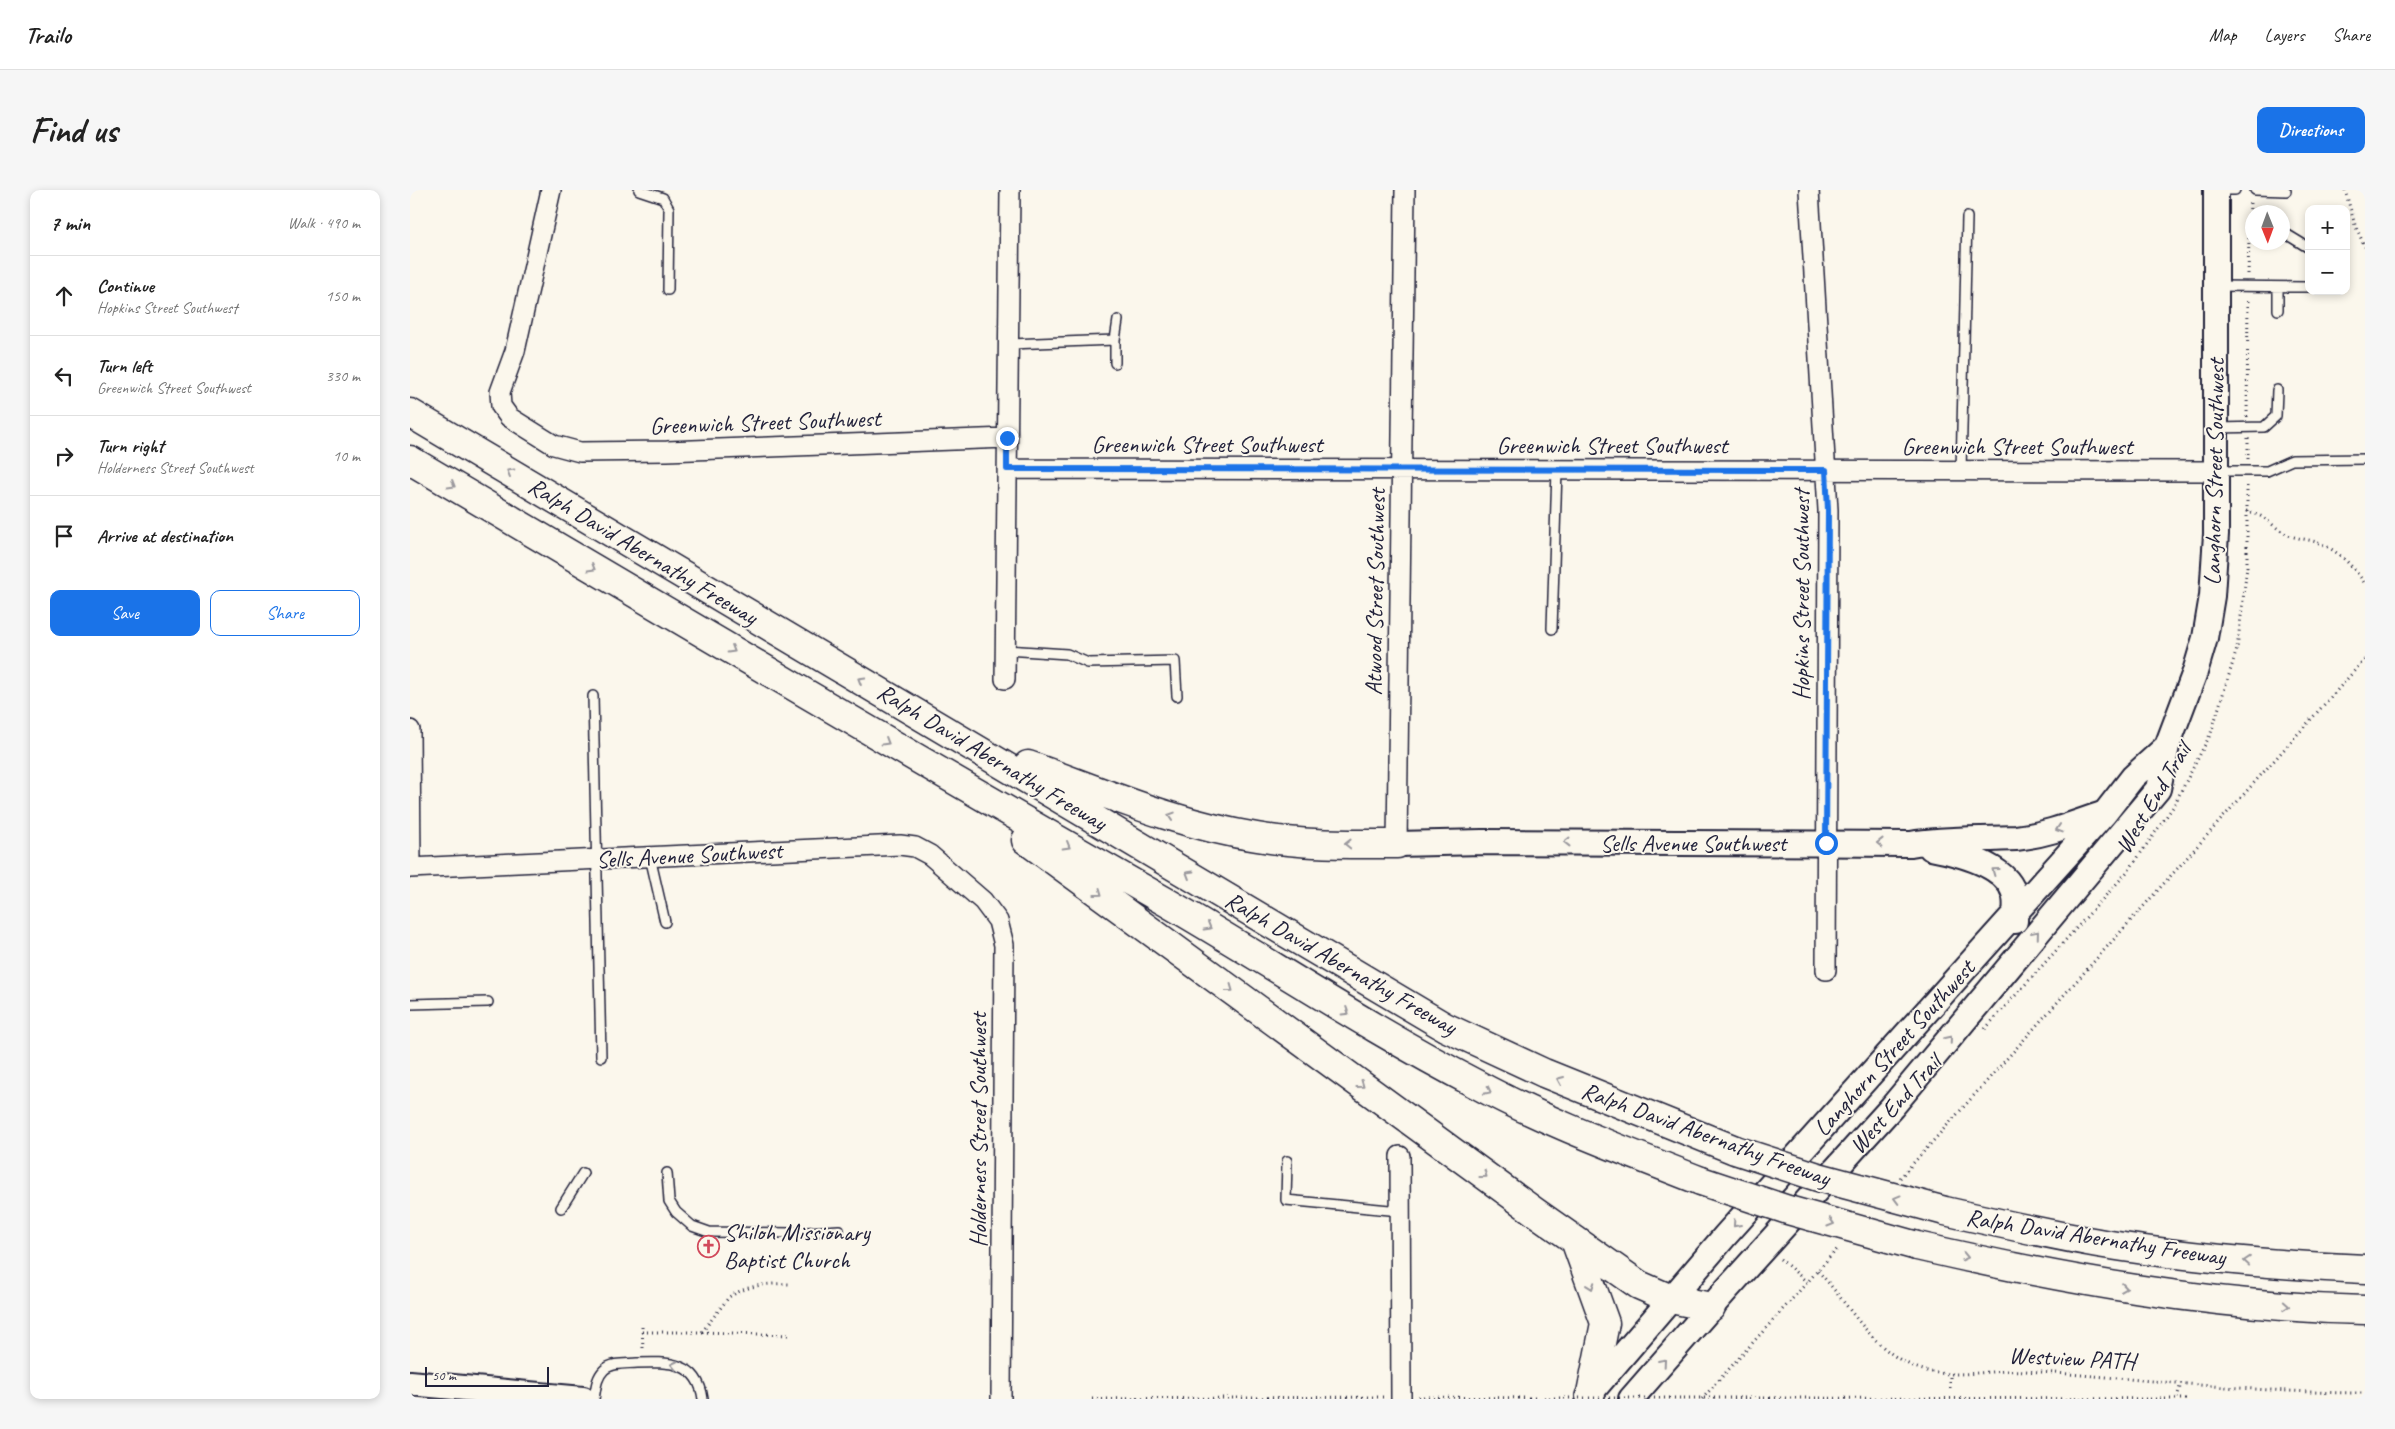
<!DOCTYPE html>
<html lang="en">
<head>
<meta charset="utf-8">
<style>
  :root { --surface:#fff; --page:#f6f6f6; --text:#222; --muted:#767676; --line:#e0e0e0; --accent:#1a73e8 }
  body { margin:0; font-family:Caveat,sans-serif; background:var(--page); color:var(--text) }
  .controls { position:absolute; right:15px; top:15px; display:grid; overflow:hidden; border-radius:10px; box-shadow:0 2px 8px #0003 }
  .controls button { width:45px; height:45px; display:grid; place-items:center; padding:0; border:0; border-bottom:1px solid var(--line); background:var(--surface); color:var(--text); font:25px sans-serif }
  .compass { position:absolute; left:1835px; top:15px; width:45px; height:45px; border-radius:50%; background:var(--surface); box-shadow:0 2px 8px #0003; rotate:179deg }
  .scale { position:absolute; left:15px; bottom:12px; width:124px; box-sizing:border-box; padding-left:5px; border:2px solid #22223b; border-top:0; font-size:14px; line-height:18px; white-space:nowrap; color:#22223b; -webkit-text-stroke:4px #fbf7ec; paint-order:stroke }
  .stop { position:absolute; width:15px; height:15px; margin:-11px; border:4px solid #1a73e8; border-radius:50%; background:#fff }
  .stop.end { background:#1a73e8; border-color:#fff; box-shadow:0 1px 5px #0008 }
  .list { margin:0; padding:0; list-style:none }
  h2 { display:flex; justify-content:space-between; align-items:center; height:65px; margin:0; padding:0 20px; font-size:21px }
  h2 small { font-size:16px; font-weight:400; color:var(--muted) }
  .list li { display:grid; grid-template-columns:32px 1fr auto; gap:15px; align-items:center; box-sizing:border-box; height:80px; padding:0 20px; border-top:1px solid var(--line) }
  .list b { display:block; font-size:19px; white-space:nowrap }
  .list p { margin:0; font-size:16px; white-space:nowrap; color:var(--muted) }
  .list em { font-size:16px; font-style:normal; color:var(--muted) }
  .actions { display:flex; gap:10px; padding:15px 20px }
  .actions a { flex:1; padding:11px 0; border:1px solid var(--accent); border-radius:10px; text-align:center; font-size:18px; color:var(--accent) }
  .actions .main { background:var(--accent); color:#fff }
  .icon { flex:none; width:28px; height:28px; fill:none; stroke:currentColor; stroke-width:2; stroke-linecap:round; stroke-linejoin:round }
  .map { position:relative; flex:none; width:1955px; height:1209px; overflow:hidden; border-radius:10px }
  header { display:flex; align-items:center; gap:30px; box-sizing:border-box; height:70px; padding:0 25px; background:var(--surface); border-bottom:1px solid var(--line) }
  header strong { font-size:24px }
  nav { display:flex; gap:28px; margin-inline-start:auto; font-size:18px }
  .intro { display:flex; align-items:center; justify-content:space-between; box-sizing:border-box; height:120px; padding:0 30px }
  h1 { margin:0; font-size:35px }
  .button { padding:12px 22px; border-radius:10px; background:var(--accent); color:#fff; font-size:18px; font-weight:700 }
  main { display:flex; gap:30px; padding:0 30px }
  aside { flex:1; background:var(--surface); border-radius:10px; box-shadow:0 2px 8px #0003 }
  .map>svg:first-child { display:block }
</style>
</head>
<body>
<header>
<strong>Trailo</strong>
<nav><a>Map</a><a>Layers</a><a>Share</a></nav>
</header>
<div class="intro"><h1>Find us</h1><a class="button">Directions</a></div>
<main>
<aside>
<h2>7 min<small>Walk · 490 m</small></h2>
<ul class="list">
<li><svg class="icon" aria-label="ahead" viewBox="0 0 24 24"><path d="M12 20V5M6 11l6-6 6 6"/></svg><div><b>Continue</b><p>Hopkins Street Southwest</p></div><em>150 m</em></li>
<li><svg class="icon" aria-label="left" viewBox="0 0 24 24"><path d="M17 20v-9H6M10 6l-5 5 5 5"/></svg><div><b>Turn left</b><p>Greenwich Street Southwest</p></div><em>330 m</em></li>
<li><svg class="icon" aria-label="right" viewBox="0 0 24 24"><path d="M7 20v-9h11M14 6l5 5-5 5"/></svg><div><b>Turn right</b><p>Holderness Street Southwest</p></div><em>10 m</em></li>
<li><svg class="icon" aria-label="arrive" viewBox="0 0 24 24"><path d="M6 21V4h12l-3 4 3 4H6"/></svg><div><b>Arrive at destination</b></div></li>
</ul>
<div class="actions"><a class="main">Save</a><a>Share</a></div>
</aside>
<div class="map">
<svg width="1955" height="1209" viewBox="0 0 1955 1209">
  <rect width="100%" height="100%" fill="#fbf7ec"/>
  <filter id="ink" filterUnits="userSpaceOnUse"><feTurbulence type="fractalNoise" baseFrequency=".02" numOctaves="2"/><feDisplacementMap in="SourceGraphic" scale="10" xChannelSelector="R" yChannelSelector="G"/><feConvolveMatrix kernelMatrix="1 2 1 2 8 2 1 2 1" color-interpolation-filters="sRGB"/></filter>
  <g filter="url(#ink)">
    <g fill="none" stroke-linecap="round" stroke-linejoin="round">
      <defs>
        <path id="service" d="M229 0 253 8 259 19 258 100
          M1808 0H1825
          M1845 0 1876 1
          M1876 44 1899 58
          M1806 96 1898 97
          M1868 120V97
          M705 150V173
          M598 154 705 150 708 130
          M1807 238 1854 237 1866 226 1867 200
          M1551 281 1557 27
          M1807 281H1857L1882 270 1955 269
          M1142 439 1147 280
          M595 460 657 464 678 473 765 471 767 506
          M183 506 191 867
          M240 667 255 732
          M0 814 78 812
          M877 971 876 1010 990 1021
          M257 983 259 1011 266 1022 282 1036 299 1042 382 1043 429 1040
          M151 1018 173 983
          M184 1209C186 1198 186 1188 194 1180 202 1172 217 1174 227 1173 258 1172 288 1171 293 1209"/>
        <path id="minor" d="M141 0 105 161 90 202 91 216 99 227 144 255 170 262 257 261 597 248
          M1399 0 1418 320 1416 780
          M597 279 1806 281
          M595 489 600 0
          M0 540 1 678
          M987 654 995 0
          M0 678 490 655 505 657 520 665 573 711 588 731 594 755 591 1209
          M990 966 991 1209"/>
        <path id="tertiary" d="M987 654 1072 652 1501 654C1536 648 1570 650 1606 648 1636 645 1663 634 1692 624
          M1521 658C1547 663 1595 674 1604 703 1607 711 1605 723 1605 731
          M0 1193 173 1209
          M1178 1206 1315 1046 1695 623 1723 587 1757 556
          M1221 1209 1317 1099 1482 917 1748 599 1757 556 1785 482 1795 448 1802 406 1806 344V0"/>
        <path id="motorway" d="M0 223 1035 837 1134 883 1325 960
          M0 270C252 419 504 568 758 713 861 773 960 839 1066 894 1138 933 1215 961 1291 991
          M618 575C693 602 768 635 847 647 893 655 940 654 987 654
          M616 650 1125 1022 1229 1095 1261 1109 1301 1117
          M1535 1021C1588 1033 1641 1045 1694 1054 1781 1068 1868 1075 1955 1079
          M1165 1050 1195 1133 1181 1203
          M1507 1056C1654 1090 1804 1117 1955 1120"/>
      </defs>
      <!-- service casing -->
      <use href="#service" stroke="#22223b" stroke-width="12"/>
      <!-- minor casing -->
      <use href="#minor" stroke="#22223b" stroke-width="22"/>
      <!-- tertiary casing -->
      <use href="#tertiary" stroke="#22223b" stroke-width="28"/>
      <!-- motorway casing -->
      <use href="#motorway" stroke="#22223b" stroke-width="31"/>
      <!-- path -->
      <path stroke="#22223b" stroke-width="3" stroke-dasharray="1 4" stroke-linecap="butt" d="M1935 0 1945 35 1955 57
        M1838 84 1840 11
        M1837 227 1838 108
        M1838 248V269
        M1836 321C1856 325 1860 335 1876 344 1886 349 1899 349 1909 353 1928 360 1945 378 1955 394
        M1575 839 1719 680 1763 617 1801 543 1827 459 1837 377V293
        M1490 988 1955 469
        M1370 1069 1397 1092
        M1408 1081C1441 1116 1462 1162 1510 1179 1544 1190 1581 1179 1615 1181 1729 1188 1841 1203 1955 1203
        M232 1137 233 1158
        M232 1142H292L319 1107C338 1095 358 1093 380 1094
        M292 1142 378 1145
        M1540 1198V1184
        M1008 1207 1119 1208
        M1360 1208 1780 1209
        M1767 1208 1771 1193
        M682 1209 974 1207
        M1292 1209 1429 1057"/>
      <!-- service -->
      <use href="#service" stroke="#fbf7ec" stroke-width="9"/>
      <!-- minor -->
      <use href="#minor" stroke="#fbf7ec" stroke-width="19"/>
      <!-- tertiary -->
      <use href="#tertiary" stroke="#fbf7ec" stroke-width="24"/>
      <!-- motorway -->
      <use href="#motorway" stroke="#fbf7ec" stroke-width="28"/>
      <defs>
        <path id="motorway-bridge" d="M1325 960 1408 987 1535 1021
          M1291 991 1378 1020 1507 1056"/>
      </defs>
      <!-- motorway-bridge casing -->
      <use href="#motorway-bridge" stroke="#22223b" stroke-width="31" stroke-linecap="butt"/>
      <!-- path-bridge -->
      <path stroke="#22223b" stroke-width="3" stroke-dasharray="1 4" stroke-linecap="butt" d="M1119 1208H1360"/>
      <!-- motorway-bridge -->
      <use href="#motorway-bridge" stroke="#fbf7ec" stroke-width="28"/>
    </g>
    <!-- one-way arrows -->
    <defs><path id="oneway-chevron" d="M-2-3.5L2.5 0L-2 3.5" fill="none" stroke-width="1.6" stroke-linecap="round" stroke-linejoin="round" transform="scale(1.25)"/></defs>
    <g stroke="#99979c">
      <use href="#oneway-chevron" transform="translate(100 282) rotate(-150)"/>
      <use href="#oneway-chevron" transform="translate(42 295) rotate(31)"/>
      <use href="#oneway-chevron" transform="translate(182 378) rotate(31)"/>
      <use href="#oneway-chevron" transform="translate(322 460) rotate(31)"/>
      <use href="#oneway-chevron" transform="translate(451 490) rotate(-149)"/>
      <use href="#oneway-chevron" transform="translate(476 552) rotate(31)"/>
      <use href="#oneway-chevron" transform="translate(761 626) rotate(-162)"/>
      <use href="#oneway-chevron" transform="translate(1649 639) rotate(162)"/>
      <use href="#oneway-chevron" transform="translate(1157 652) rotate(-180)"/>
      <use href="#oneway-chevron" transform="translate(1470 653) rotate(-179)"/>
      <use href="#oneway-chevron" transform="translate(938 654) rotate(-179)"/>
      <use href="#oneway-chevron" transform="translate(657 656) rotate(30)"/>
      <use href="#oneway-chevron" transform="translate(1585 681) rotate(-144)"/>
      <use href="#oneway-chevron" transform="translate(779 684) rotate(-149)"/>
      <use href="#oneway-chevron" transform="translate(689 703) rotate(36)"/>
      <use href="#oneway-chevron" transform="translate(798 737) rotate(30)"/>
      <use href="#oneway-chevron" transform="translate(1626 744) rotate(-50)"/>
      <use href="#oneway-chevron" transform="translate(820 799) rotate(36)"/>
      <use href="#oneway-chevron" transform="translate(936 822) rotate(32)"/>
      <use href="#oneway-chevron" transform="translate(1539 849) rotate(-50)"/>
      <use href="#oneway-chevron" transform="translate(1150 890) rotate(-157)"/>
      <use href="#oneway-chevron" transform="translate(951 895) rotate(36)"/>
      <use href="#oneway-chevron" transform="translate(1078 901) rotate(26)"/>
      <use href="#oneway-chevron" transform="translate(1074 985) rotate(36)"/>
      <use href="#oneway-chevron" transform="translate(1487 1009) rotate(-165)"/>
      <use href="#oneway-chevron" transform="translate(1421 1033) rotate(17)"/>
      <use href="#oneway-chevron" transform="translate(1326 1034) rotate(132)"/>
      <use href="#oneway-chevron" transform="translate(1555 1067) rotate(13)"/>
      <use href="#oneway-chevron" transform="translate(1837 1071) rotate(-175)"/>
      <use href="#oneway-chevron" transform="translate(1181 1096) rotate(70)"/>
      <use href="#oneway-chevron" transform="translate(1714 1098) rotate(8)"/>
      <use href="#oneway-chevron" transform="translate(1876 1116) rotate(4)"/>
      <use href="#oneway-chevron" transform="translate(1253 1172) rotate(-49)"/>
      <use href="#oneway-chevron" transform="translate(264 1175) rotate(-168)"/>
    </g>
  </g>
  <g fill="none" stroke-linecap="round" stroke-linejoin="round" filter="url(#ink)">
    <!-- route -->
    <path stroke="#1a73e8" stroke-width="6" d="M597 248V279L1416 280 1418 320 1416 653"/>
  </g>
  <!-- icons -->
  <defs>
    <symbol id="church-ring" viewBox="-11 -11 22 22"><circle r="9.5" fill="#fbf7ec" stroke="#d1495b" stroke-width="1.5"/><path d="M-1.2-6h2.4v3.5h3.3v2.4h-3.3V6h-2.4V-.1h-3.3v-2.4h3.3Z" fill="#d1495b"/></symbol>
  </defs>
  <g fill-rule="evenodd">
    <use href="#church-ring" x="286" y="1044" width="25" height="25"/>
  </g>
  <g text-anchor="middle" stroke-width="4" stroke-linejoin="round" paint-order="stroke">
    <!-- street labels -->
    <g font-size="24" fill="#22223b" stroke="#fbf7ec">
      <text transform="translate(355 232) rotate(-2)" y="8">Greenwich Street Southwest</text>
      <text x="797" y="262">Greenwich Street Southwest</text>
      <text x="1202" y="263">Greenwich Street Southwest</text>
      <text x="1607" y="264">Greenwich Street Southwest</text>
      <text transform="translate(1804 282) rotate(-89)" y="8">Langhorn Street Southwest</text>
      <text transform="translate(233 361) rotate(31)" y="8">Ralph David Abernathy Freeway</text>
      <text transform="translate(965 402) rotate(-89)" y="8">Atwood Street Southwest</text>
      <text transform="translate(1391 405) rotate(-90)" y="8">Hopkins Street Southwest</text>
      <text transform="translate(582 567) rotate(31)" y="8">Ralph David Abernathy Freeway</text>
      <text transform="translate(1743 608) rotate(-59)" y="8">West End Trail</text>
      <text x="1283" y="661">Sells Avenue Southwest</text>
      <text transform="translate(279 665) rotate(-3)" y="8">Sells Avenue Southwest</text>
      <text transform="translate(931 773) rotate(30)" y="8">Ralph David Abernathy Freeway</text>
      <text transform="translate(1484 858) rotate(-48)" y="8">Langhorn Street Southwest</text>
      <text transform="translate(1485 914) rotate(-48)" y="8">West End Trail</text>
      <text transform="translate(568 940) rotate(-90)" y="8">Holderness Street Southwest</text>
      <text transform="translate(1296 944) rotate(20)" y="8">Ralph David Abernathy Freeway</text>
      <text transform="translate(1686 1047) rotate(9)" y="8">Ralph David Abernathy Freeway</text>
      <text transform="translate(1662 1168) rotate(3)" y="8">Westview PATH</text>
    </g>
    <!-- poi labels -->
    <g font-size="24" fill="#22223b" stroke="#fbf7ec" text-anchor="start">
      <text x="314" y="1050">Shiloh Missionary<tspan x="314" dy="28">Baptist Church</tspan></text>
    </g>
  </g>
</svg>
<div class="controls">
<button>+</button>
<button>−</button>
</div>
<svg class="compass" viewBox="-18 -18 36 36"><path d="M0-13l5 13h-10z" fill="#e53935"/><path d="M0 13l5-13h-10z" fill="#767676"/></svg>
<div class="scale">50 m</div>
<div class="stop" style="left:1416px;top:653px"></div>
<div class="stop end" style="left:597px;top:248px"></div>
</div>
</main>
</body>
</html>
